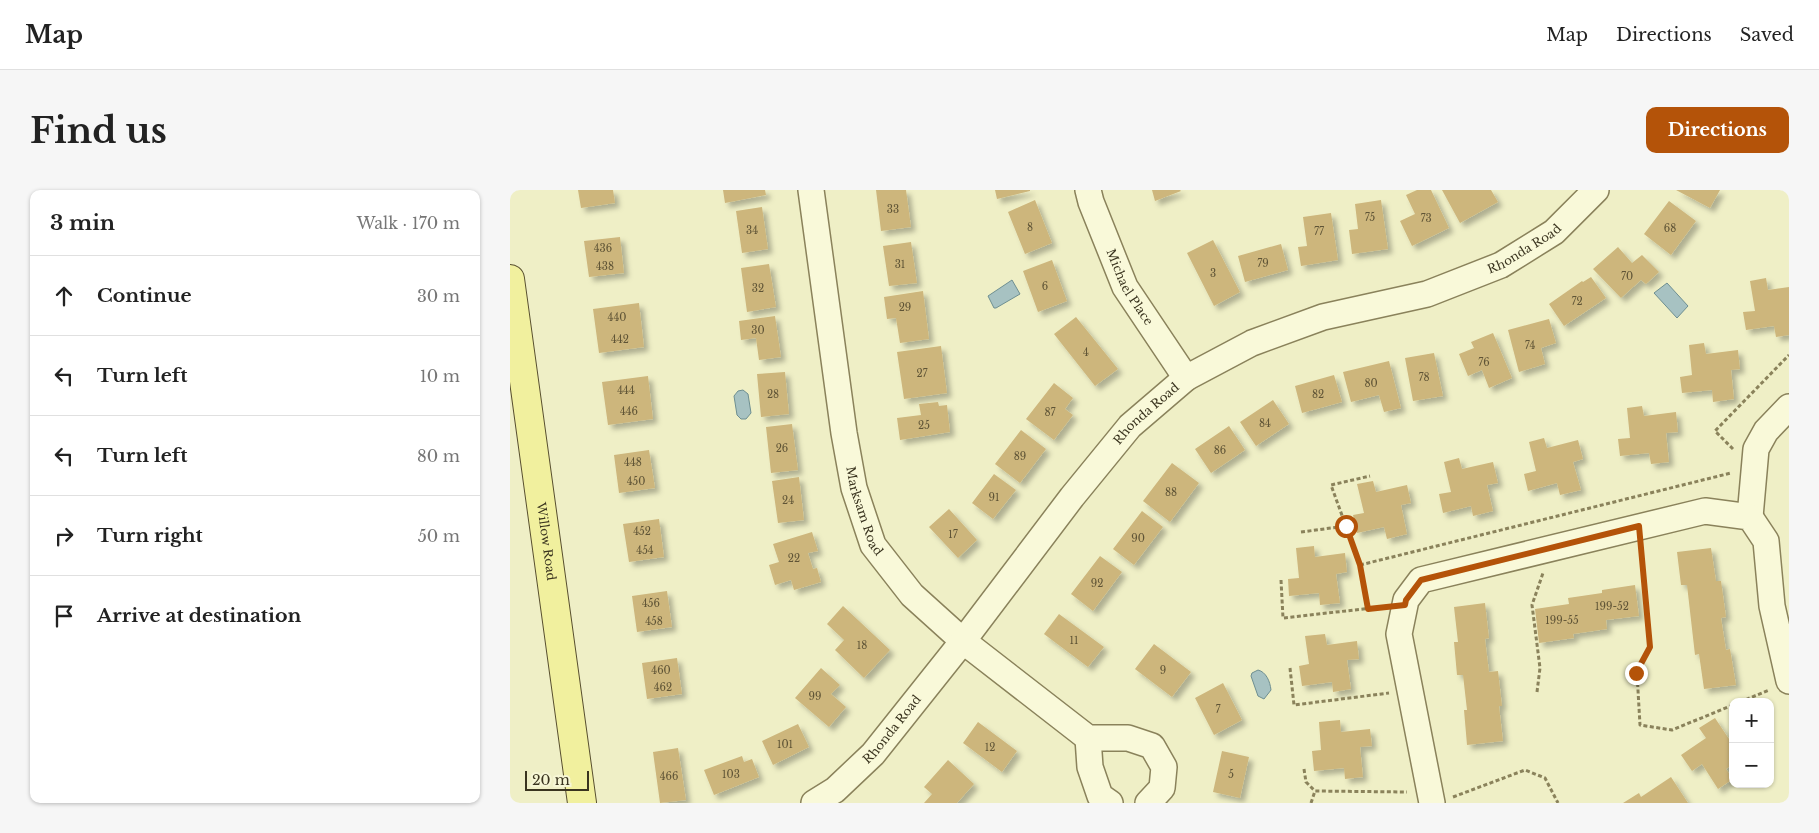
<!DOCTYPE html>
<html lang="en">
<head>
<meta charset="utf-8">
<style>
  :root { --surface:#fff; --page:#f6f6f6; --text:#222; --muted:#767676; --line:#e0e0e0; --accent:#b45309 }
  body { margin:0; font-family:"Libre Baskerville",serif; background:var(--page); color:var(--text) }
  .controls { position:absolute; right:15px; bottom:15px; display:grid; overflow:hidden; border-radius:10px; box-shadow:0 1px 4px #0004 }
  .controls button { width:45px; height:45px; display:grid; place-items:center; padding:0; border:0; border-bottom:1px solid var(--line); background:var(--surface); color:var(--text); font:25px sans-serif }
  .scale { position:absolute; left:15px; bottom:12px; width:64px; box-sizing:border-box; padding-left:5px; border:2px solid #3a341f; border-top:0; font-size:14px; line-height:18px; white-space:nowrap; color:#3a341f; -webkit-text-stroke:4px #f6f6d5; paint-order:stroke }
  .stop { position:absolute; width:15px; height:15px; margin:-11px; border:4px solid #b45309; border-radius:50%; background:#fff }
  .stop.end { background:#b45309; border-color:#fff; box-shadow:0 1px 5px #0008 }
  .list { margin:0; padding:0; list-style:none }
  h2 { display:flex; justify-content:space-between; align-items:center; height:65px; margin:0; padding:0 20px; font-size:21px }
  h2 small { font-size:16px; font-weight:400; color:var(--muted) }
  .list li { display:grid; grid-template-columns:32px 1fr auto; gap:15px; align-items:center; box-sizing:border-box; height:80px; padding:0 20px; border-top:1px solid var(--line) }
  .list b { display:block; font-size:19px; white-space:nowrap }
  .list em { font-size:16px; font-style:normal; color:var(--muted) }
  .icon { flex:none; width:28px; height:28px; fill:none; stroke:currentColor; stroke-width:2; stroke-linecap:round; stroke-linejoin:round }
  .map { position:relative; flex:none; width:1279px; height:613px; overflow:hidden; border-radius:10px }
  header { display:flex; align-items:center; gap:30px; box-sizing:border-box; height:70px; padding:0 25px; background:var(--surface); border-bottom:1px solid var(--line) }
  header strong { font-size:24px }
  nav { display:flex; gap:28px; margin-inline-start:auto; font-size:18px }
  .intro { display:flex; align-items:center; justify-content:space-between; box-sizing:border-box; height:120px; padding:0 30px }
  h1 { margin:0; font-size:35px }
  .button { padding:12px 22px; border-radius:10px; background:var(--accent); color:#fff; font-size:18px; font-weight:700 }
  main { display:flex; gap:30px; padding:0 30px }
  aside { flex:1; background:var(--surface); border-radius:10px; box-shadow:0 1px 4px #0004 }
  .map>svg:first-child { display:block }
</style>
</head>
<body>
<header>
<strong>Map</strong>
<nav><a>Map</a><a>Directions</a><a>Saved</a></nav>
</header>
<div class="intro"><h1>Find us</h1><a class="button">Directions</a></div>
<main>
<aside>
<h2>3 min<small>Walk · 170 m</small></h2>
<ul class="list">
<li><svg class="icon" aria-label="ahead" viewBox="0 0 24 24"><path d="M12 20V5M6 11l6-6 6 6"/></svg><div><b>Continue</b></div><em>30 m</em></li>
<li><svg class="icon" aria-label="left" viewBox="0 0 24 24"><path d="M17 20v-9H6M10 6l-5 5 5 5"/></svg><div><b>Turn left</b></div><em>10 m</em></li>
<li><svg class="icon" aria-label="left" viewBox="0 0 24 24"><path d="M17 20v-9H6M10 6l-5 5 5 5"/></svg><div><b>Turn left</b></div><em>80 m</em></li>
<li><svg class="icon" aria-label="right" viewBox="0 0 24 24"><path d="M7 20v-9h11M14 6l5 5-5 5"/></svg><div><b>Turn right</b></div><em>50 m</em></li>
<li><svg class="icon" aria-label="arrive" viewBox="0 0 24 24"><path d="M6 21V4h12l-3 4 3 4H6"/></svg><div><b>Arrive at destination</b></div></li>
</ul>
</aside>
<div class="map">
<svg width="1279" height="613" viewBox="0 0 1279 613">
  <defs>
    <filter id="shadow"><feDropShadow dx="4.5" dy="4.5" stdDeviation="2.5" flood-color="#0004"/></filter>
  </defs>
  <rect width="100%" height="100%" fill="#efefc6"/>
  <!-- water -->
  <path fill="#a7c2c2" stroke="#6e8f91" d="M502 90 510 104 486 118H484L478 106Z
    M1157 93 1178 116 1167 128 1144 103Z
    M233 200 238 204 241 223 236 229H231L227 225 224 206 228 201Z
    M748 480C756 482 760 491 761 500L754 509 748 506 741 486 742 483Z"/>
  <!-- building -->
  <path fill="#cdb67c" filter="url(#shadow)" d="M68 0H103L105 13 71 18Z
    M213 0H255L256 5 215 13Z
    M366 0H396L401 37 371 41Z
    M485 0H520V1L487 9Z
    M642 0H670L671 1 645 11Z
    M907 0H921L939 38 902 56 890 31 905 24 896 5Z
    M932 0H981L988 12 950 33Z
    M1166 0H1210L1200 18Z
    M525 10 542 53 515 64 498 22Z
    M871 10 878 59 842 64 839 40 848 39 845 14Z
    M1159 11 1186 31 1161 65 1134 44Z
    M252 17 258 59 232 63 226 21Z
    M821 23 828 70 791 76 788 57 797 56 793 27Z
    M110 47 114 83 79 87 74 51Z
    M703 50 730 102 704 116 677 63Z
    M401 52 407 93 379 96 373 56Z
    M771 54 778 80 735 92 728 66Z
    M1108 57 1122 73 1132 65 1149 82 1136 94 1131 90 1111 108 1083 79Z
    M542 70 557 111 528 122 513 81Z
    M259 74 266 117 237 122 231 78Z
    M1081 87 1096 108 1054 136 1039 114 1072 91 1073 92Z
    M1256 88 1258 100 1279 97V145L1266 147 1264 136 1236 140 1233 122 1245 121 1240 91Z
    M413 101 419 149 390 153 386 128 377 129 374 107Z
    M129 113 134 157 89 163 83 119Z
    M265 126 271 167 249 170 246 148 231 150 229 131Z
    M566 127 608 179 585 196 544 144Z
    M1039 129 1046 153 1031 158 1035 174 1009 182 998 140Z
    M983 143 1002 188 979 198 972 180 958 186 949 164 964 158 961 152Z
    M1194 153 1196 164 1228 160 1230 179 1221 180 1224 209 1203 212 1202 200 1172 203 1170 187 1182 185 1179 155Z
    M431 156 437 203 394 209 387 162Z
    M924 163 933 206 903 211 895 168Z
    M879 171 891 218 874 222 869 205 841 212 833 182Z
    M275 182 279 224 251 227 247 184Z
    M824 185 832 212 792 223 785 196Z
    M138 186 143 229 98 235 92 192Z
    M544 193 563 208 555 219 563 225 544 250 516 229Z
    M763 210 779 234 746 256 730 232Z
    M428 212 429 216 437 215 440 242 390 250 387 228 411 225 409 214Z
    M1132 216 1134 226 1166 222 1168 242 1156 243 1159 272 1141 274 1139 263 1110 266 1108 249 1120 248 1117 218Z
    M282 234 288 280 261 283 256 237Z
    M719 236 735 260 701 283 685 259Z
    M511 240 536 259 510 293 485 274Z
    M1034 248 1037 258 1068 250 1073 269 1063 272 1071 300 1050 305 1047 293 1018 301 1014 284 1026 281 1019 252Z
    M139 260 145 298 109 303 104 265Z
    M949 268 952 279 983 272 988 293 977 295 983 321 963 326 961 316 933 323 929 304 941 302 934 272Z
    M662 273 689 293 660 332 633 311Z
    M484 284 506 300 483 329 462 313Z
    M289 287 294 330 268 333 262 291Z
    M863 291 866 302 897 295 901 313 891 315 897 344 877 349 874 337 847 343 843 325 854 323 847 294Z
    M439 319 467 350 448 368 419 337Z
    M632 321 653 337 624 375 603 359Z
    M149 329 154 367 119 372 113 334Z
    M302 342 308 361 298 363 303 379 307 378 311 392 284 400 281 390 265 395 259 375 269 372 263 354Z
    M804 356 805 367 835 363 837 382 826 384 830 413 810 415 809 403 779 406 778 389 789 388 786 358Z
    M1201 358 1206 391H1211L1216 427 1211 428 1216 460 1220 459 1226 495 1194 499 1189 464 1185 465 1177 395H1171L1167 362Z
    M590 366 612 382 583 421 561 404Z
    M1125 395 1129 426 1096 430 1097 439 1063 444 1064 448 1029 453 1025 419 1059 414 1058 408 1092 403V400Z
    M157 401 162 437 127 442 122 406Z
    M975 413 979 448 975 449 979 482 988 481 992 516H989L993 551 957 555 954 520H957L953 485H947L944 452H948L944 417Z
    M333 416 380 460 354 488 325 460 334 450 317 434Z
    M549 424 594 457 578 477 534 444Z
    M815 444 817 455 847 451 849 469 837 470 841 499 823 502 822 492 792 496 789 476 799 474 795 446Z
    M644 454 681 482 662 507 625 479Z
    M167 468 172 504 137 509 132 473Z
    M311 478 330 495 321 504 336 517 319 537 285 508Z
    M713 493 732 530 704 545 685 508Z
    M1205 528 1221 552 1223 551V574L1216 579 1223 589 1208 599 1192 574 1182 581 1171 565 1196 548 1189 538Z
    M830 530 831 542 860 539 862 556 850 557 853 587 835 589 834 578 804 581 802 561 811 560 809 532Z
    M468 532 507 561 492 582 453 553Z
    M288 534 299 557 263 575 252 551Z
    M168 558 176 610 150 613 143 562Z
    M712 561 739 567 730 608 703 602Z
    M232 566 234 572 242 569 249 587 204 605 194 580Z
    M438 570 464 594 447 613H414L422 604 414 597Z
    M1161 587 1178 613H1113L1129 603 1131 607Z"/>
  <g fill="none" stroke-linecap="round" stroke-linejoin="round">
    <defs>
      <g id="minor">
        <path id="s1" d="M301 0 334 243 344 298 363 355 402 405 453 451 578 548H618L642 556 654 577 652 598 638 613"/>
        <path id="s2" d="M578 0 581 12 615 97 676 188"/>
        <path d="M1240 327 1246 259 1256 241 1279 217"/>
        <path d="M578 548 580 577 590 606 600 613"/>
        <path id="s3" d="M304 613 325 600 363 564 453 451 562 307 620 236 676 188 742 153 813 127 917 104 991 75 1044 42 1086 0"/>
        <path d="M922 613 889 444 896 410 911 390 1195 321 1240 327 1256 351 1262 416 1279 491"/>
      </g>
      <g id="major">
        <path id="s4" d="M0 89 72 613"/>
      </g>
    </defs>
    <!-- minor casing -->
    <use href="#minor" stroke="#8a825b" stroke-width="28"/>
    <!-- major casing -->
    <use href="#major" stroke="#584f2f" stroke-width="30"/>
    <!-- path -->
    <path stroke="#8a825b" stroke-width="3" stroke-dasharray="4 2.5" stroke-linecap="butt" d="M1223 259 1205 241 1279 165
      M791 342 836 336
      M1131 360 1140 457 1127 483 1130 535 1162 540 1223 515
      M850 375 1221 283
      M771 390 773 428 871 417
      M858 419 850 375 821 295 860 286
      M780 478 784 515 879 503
      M1027 502 1030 478 1022 415 1033 383
      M1230 512 1259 500
      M794 579 796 592 805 601
      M943 607 1015 580 1035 588 1048 613
      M801 613 805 601 897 602"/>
    <!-- minor -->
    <use href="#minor" stroke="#f9f9d9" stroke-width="25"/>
    <!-- major -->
    <use href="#major" stroke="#f1f09e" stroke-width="28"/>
  </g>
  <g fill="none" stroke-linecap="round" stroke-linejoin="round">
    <!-- route -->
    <path stroke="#b45309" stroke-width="6" d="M836 336 850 375 858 419 895 415 896 410 911 390 1129 336 1140 457 1126 483"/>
  </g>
  <g text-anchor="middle" stroke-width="4" stroke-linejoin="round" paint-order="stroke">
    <!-- number labels -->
    <g font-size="10" fill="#5f5436">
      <text x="383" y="23">33</text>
      <text x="860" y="31">75</text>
      <text x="916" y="32">73</text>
      <text x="520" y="41">8</text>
      <text x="1160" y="42">68</text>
      <text x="242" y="44">34</text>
      <text x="809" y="45">77</text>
      <text x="93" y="62">436</text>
      <text x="753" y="77">79</text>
      <text x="390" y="78">31</text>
      <text x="95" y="80">438</text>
      <text x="703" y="87">3</text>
      <text x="1117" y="90">70</text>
      <text x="535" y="100">6</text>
      <text x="248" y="102">32</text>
      <text x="1067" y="115">72</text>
      <text x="395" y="121">29</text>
      <text x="107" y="131">440</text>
      <text x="248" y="144">30</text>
      <text x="110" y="153">442</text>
      <text x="1020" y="159">74</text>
      <text x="576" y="166">4</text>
      <text x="974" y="176">76</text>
      <text x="412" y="187">27</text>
      <text x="914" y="191">78</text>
      <text x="861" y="197">80</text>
      <text x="116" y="204">444</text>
      <text x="263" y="208">28</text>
      <text x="808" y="208">82</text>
      <text x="119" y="225">446</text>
      <text x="540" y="226">87</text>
      <text x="755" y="237">84</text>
      <text x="414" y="239">25</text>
      <text x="272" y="262">26</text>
      <text x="710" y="264">86</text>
      <text x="510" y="270">89</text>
      <text x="123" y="276">448</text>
      <text x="126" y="295">450</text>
      <text x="661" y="306">88</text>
      <text x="484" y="311">91</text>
      <text x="278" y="314">24</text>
      <text x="132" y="345">452</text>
      <text x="443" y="348">17</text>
      <text x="628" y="352">90</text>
      <text x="135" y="364">454</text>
      <text x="284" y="372">22</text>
      <text x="587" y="397">92</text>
      <text x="141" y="417">456</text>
      <text x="1102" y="420">199-52</text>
      <text x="1052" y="434">199-55</text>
      <text x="144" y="435">458</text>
      <text x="564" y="454">11</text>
      <text x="352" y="459">18</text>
      <text x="151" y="484">460</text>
      <text x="653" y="484">9</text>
      <text x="153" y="501">462</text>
      <text x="305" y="510">99</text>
      <text x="708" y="523">7</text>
      <text x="275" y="558">101</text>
      <text x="480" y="561">12</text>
      <text x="221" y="588">103</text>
      <text x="721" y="588">5</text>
      <text x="159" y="590">466</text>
    </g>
    <!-- street labels -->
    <g font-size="12" fill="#3a341f" stroke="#f6f6d5">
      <text dy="4" stroke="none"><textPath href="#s3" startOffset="932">Rhonda Road</textPath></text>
      <text dy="4" stroke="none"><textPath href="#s2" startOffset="106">Michael Place</textPath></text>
      <text dy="4" stroke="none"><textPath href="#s3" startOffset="514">Rhonda Road</textPath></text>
      <text dy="4" stroke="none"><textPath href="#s1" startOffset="326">Marksam Road</textPath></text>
      <text dy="4" stroke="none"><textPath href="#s4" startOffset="265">Willow Road</textPath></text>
      <text dy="4" stroke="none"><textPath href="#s3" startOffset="108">Rhonda Road</textPath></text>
    </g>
  </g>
</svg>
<div class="controls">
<button>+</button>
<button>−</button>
</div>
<div class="scale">20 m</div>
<div class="stop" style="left:836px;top:336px"></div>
<div class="stop end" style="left:1126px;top:483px"></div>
</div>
</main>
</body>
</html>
